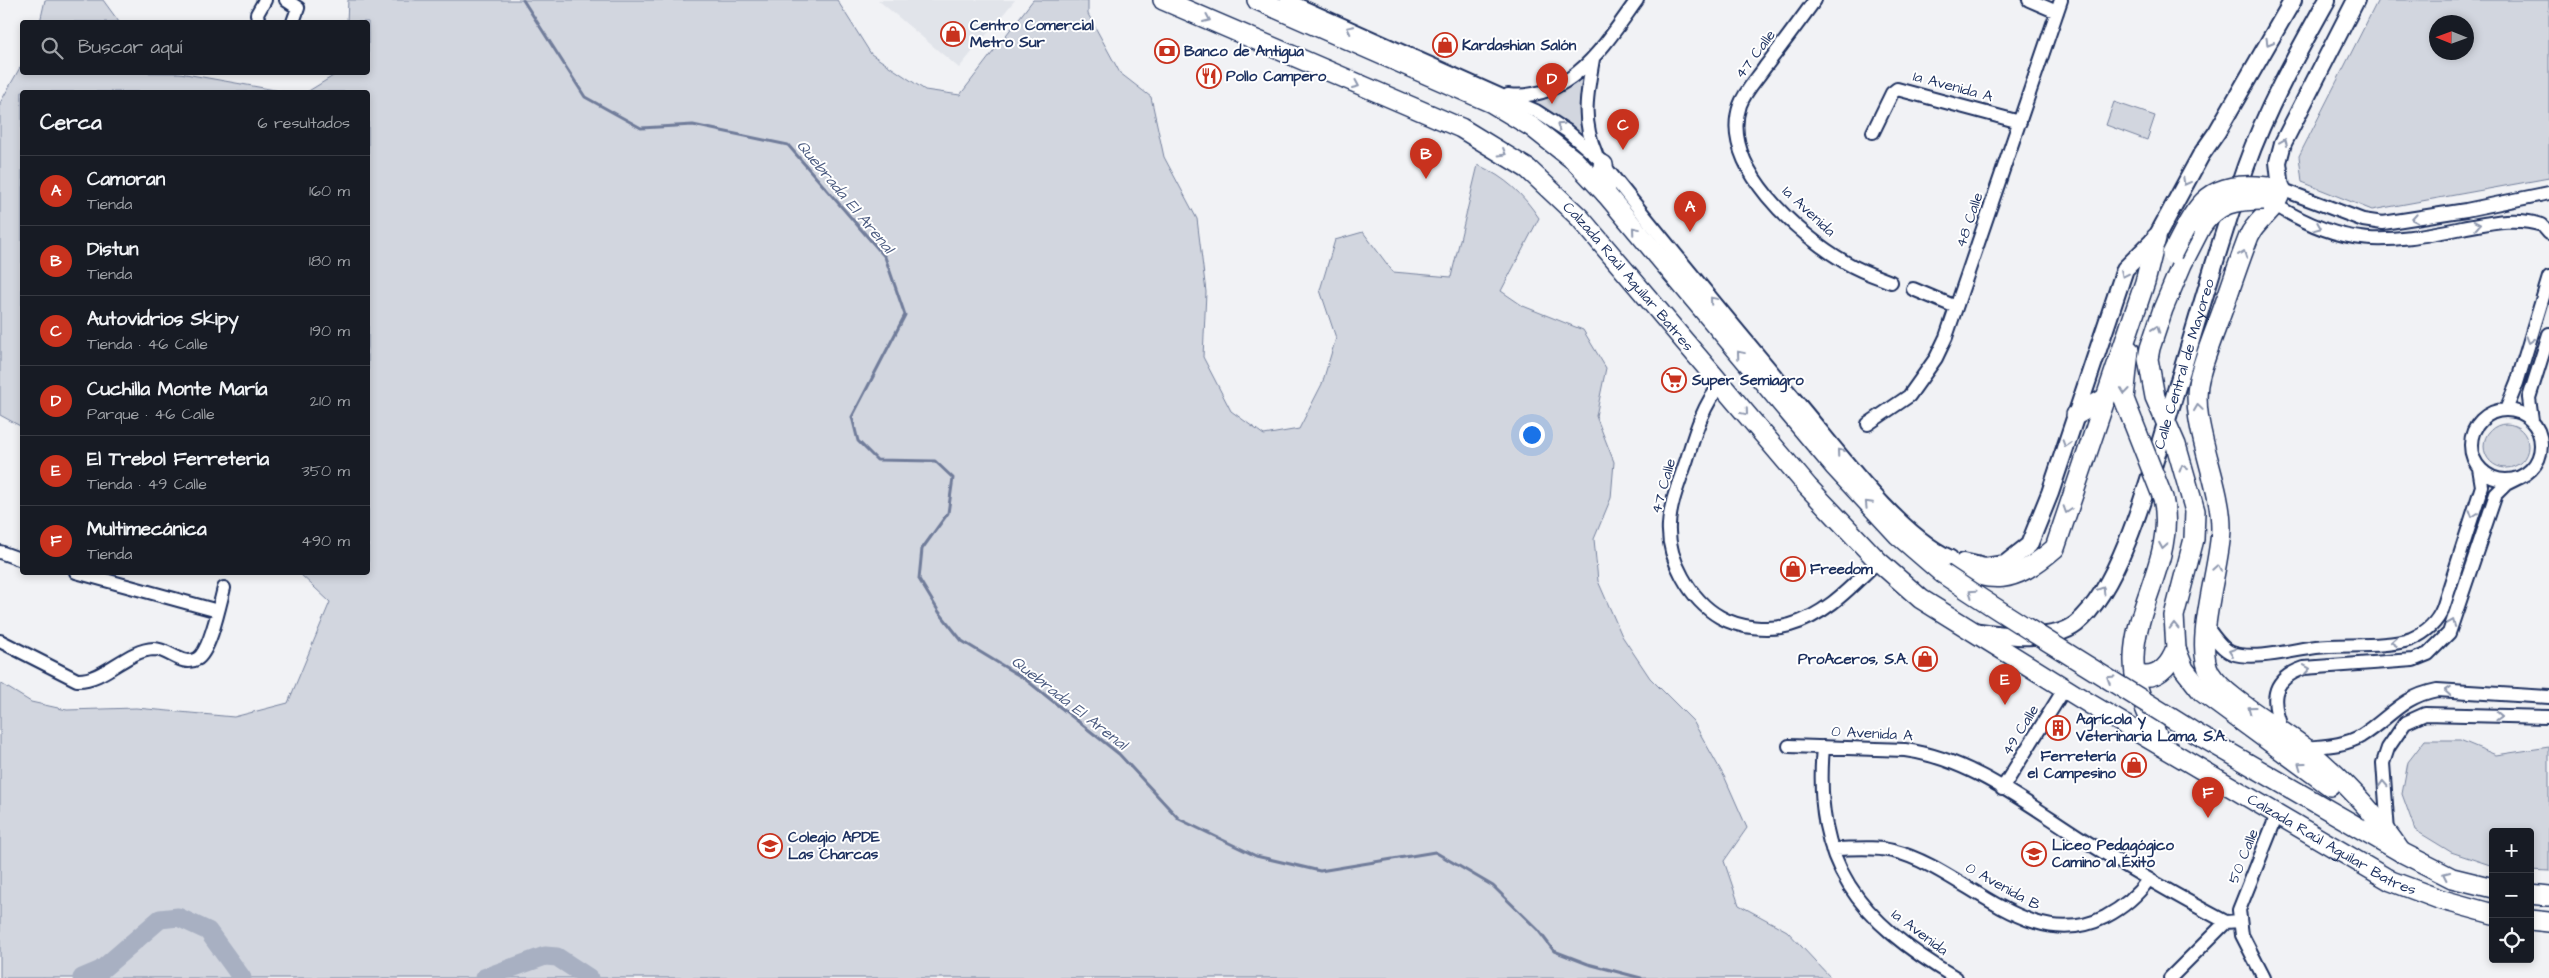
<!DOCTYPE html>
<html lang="es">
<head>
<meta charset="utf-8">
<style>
  :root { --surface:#171b24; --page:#20242c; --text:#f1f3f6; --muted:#9ea1a6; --line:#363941; --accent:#c8321e }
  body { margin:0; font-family:"Architects Daughter",sans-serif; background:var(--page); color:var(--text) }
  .controls { position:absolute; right:15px; bottom:15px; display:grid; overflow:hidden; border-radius:5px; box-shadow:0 2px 8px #0003 }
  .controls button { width:45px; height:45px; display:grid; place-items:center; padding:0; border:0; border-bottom:1px solid var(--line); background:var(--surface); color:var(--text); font:25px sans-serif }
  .compass { position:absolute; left:2429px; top:15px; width:45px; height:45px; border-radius:50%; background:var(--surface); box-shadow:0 2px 8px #0003; rotate:271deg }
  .you { position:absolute; left:1531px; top:434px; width:18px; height:18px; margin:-12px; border:4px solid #fff; border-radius:50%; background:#1a73e8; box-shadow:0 0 0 8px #1a73e833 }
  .badge { display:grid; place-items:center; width:32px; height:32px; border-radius:50%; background:var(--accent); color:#fff; font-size:16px; font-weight:700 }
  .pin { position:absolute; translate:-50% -41px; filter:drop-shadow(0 1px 2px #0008) }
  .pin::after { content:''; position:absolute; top:26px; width:18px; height:15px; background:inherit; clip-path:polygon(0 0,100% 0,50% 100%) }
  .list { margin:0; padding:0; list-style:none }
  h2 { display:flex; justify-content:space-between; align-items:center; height:65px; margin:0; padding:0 20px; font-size:21px }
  h2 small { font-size:16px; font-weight:400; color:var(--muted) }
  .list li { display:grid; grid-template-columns:32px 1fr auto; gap:15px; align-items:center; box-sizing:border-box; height:70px; padding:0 20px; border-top:1px solid var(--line) }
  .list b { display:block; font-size:19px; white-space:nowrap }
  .list p { margin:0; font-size:16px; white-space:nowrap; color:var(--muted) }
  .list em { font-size:16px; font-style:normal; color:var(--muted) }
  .icon { flex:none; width:28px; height:28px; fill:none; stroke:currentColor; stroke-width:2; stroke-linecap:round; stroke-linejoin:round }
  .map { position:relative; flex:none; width:2549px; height:978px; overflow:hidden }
  .search { position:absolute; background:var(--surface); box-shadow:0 2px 8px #0003; left:20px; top:20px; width:350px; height:55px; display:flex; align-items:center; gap:12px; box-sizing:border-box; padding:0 18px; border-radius:5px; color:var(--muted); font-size:19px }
  .panel { position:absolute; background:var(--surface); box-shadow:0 2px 8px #0003; left:20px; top:90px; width:350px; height:485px; border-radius:5px }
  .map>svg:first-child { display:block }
</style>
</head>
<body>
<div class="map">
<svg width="2549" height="978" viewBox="0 0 2549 978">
  <rect width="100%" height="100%" fill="#f1f2f5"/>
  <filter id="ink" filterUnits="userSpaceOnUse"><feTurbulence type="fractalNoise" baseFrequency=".02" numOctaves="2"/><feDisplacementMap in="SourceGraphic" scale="10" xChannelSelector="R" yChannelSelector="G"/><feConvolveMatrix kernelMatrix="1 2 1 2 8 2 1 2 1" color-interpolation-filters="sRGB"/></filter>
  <g filter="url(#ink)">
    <!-- built -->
    <path fill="#e1e4ea" d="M878 0H1015L959 68Z"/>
    <!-- green -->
    <path fill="#d2d6df" stroke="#76829e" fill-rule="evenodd" d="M45 0H103L119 22H40Z
      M348 0H837L871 54 925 90 960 95 1033 0H1088V14L1120 73 1151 97 1164 157 1197 219 1206 292 1203 357 1231 411 1264 435 1299 429 1322 384 1336 338 1320 290 1335 240 1363 232 1393 272 1451 277 1478 165C1506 178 1522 193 1539 218L1501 291 1523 306 1583 330 1606 368 1596 416 1614 462 1611 498 1594 539 1598 581 1622 636 1650 678 1693 721 1725 778 1747 828 1724 861 1739 905 1787 931 1831 978H0V683L31 702 67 710 136 708 234 717 288 703 330 602 299 573 368 572V92H307L338 73 368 72V22H347Z
      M2378 0H2549V178L2372 210 2302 182 2299 156ZM2436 22H2466V52H2436Z
      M1593 59 1588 142 1520 99Z
      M22 64V72L180 73 286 92H22V427L0 415V103Z
      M2114 102 2155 116 2147 140 2106 125Z
      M2484 446a22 22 0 1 1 44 0a22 22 0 1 1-44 0Z
      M2425 740H2460L2496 755 2549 747V871L2530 870V832H2493V866L2451 852 2415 830 2402 794 2408 762Z"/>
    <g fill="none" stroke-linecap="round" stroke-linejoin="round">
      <!-- stream -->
      <path stroke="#707c9a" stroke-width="3" d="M523 0 585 97 641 128 693 125 788 145 885 257 905 315 852 417 858 441 877 460 935 461 953 478 948 513 922 549 919 579 939 612 962 641 1025 679 1119 754 1179 819 1256 856 1320 871 1435 852 1493 886 1538 930 1554 951 1588 964 1641 978"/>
      <!-- river -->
      <path stroke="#a8b0c2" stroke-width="19" d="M82 978 101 970 160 919 178 917 208 931 242 978
        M484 978 545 956 557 957 589 978"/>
      <defs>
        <path id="minor" d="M286 0 298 8 293 22
          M1287 0 1536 111 1567 131 1598 158C1665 242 1733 325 1802 407 1839 451 1900 534 1951 557
          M1815 0C1799 22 1782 45 1765 67 1757 79 1745 91 1740 105 1719 166 1799 235 1845 262 1860 271 1875 276 1891 282
          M2029 0 2057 12
          M260 22 258 21 257 14 265 0
          M1593 59C1587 95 1581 119 1596 154
          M1508 95C1571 102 1605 44 1637 0
          M1873 132 1892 93 1897 89 2020 122
          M2281 189 2363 220 2383 223 2466 210 2549 193
          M2275 205C2347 248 2383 244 2462 228 2489 223 2515 216 2542 225L2549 233
          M1913 289 1956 307
          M1721 384C1703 405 1695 433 1687 459 1680 480 1670 503 1669 525 1667 558 1690 600 1720 617 1739 628 1768 631 1790 625 1826 615 1852 586 1878 561
          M2506 410 2517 383 2549 277
          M2471 445a35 35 0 1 1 70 0a35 35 0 1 1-70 0Z
          M2532 421 2529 398 2549 334
          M1868 424 1909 396 1936 358 1946 337 2061 0
          M0 552 22 560
          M76 572 218 611
          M2206 626C2213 635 2221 649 2232 653 2254 661 2293 650 2316 647 2343 644 2388 648 2411 639 2427 632 2437 623 2443 608L2482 486 2479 468
          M0 641 77 680C105 681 126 650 154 649 169 649 182 667 197 659 210 652 220 603 224 588
          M2283 732C2271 702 2269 680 2304 668L2413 660 2428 654 2449 633 2496 494 2506 484 2518 478
          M1789 746 1905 750C1973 759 2031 807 2087 842 2133 871 2179 897 2226 922L2239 921
          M1823 747C1813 865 1858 920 1956 978
          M2305 748C2324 746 2344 746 2361 736 2390 718 2401 697 2437 690L2549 697
          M2002 789 2065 688
          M2388 832 2383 763 2388 748 2405 723 2425 714 2549 717
          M1832 849C1852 849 1874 846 1893 851 1964 868 2029 956 2105 917 2122 908 2137 896 2148 880
          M2170 978 2226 922
          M2264 978 2242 935 2239 910 2277 815"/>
        <g id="major">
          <path d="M2281 189 2278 162 2283 143 2356 0"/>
          <path d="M1963 562 1985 567 2005 564 2029 545 2050 493 2125 269 2156 238 2201 155 2217 132 2293 0"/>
          <path id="s1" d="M1972 631C2001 635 2052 643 2076 624 2123 586 2152 468 2170 410 2195 329 2218 246 2246 166 2267 107 2297 54 2327 0"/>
        </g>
        <g id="highway">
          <path id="s2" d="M1163 0 1461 128 1528 169 1580 218 1808 487 1878 561 1921 599 2090 704 2391 881 2439 899 2493 914"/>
          <path d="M1257 0 1492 103 1532 127 1575 161 1606 194 1834 466 1898 535 1942 573"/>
          <path d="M1603 165 1606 194"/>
          <path d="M2267 187 2281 189C2278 210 2257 218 2249 236 2240 259 2232 283 2224 306 2216 329 2206 352 2200 375 2187 420 2221 480 2221 528 2221 564 2193 644 2210 673 2224 697 2280 728 2304 747 2341 777 2375 813 2401 852"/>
          <path d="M2201 227 2182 264 2163 309 2150 348 2148 359 2155 397 2176 445 2195 511 2194 539 2174 616 2176 649 2184 669 2202 692 2330 786"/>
          <path d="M2129 350 2124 399 2133 422"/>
          <path d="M2076 415 2106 398"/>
          <path d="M1929 559C1989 578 2003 593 2055 548L2145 282 2156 238"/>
          <path d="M2135 674C2156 682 2169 667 2176 649"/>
          <path d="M2195 733 2401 852 2452 878 2493 888"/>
          <path d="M2162 746C2150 719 2133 688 2134 658 2135 603 2176 555 2163 498"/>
          <path d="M2530 894 2549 896"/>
          <path d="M2530 920 2549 922"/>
        </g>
      </defs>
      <!-- minor casing -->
      <use href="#minor" stroke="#1b2f5e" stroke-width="16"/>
      <!-- major casing -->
      <use href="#major" stroke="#1b2f5e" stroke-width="20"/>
      <!-- highway casing -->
      <use href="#highway" stroke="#1b2f5e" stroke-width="22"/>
      <!-- minor -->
      <use href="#minor" stroke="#fff" stroke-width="12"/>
      <!-- major -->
      <use href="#major" stroke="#fff" stroke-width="16"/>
      <!-- highway -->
      <use href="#highway" stroke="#fff" stroke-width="19"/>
      <defs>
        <path id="highway-bridge" d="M2201 227C2218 202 2236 200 2264 200
          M2172 254C2197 205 2206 180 2267 187
          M2133 422 2163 498
          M1942 573C2025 629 2111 680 2195 733"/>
      </defs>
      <!-- highway-bridge casing -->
      <use href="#highway-bridge" stroke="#1b2f5e" stroke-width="22" stroke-linecap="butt"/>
      <!-- highway-bridge -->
      <use href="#highway-bridge" stroke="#fff" stroke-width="19"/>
    </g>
    <!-- one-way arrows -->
    <defs><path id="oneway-chevron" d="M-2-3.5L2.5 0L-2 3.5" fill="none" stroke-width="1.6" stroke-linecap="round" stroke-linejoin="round" transform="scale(1.25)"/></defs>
    <g stroke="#8d97ae">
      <use href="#oneway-chevron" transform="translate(1207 19) rotate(24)"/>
      <use href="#oneway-chevron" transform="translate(1350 29) rotate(-154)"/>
      <use href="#oneway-chevron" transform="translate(2269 42) rotate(120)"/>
      <use href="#oneway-chevron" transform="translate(1356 85) rotate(24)"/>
      <use href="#oneway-chevron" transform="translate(1560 126) rotate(-145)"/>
      <use href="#oneway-chevron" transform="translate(2284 142) rotate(-67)"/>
      <use href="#oneway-chevron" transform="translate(1503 153) rotate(31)"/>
      <use href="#oneway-chevron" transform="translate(2186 182) rotate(119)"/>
      <use href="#oneway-chevron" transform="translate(2415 219) rotate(170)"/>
      <use href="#oneway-chevron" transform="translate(2477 225) rotate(-11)"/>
      <use href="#oneway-chevron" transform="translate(2318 227) rotate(22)"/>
      <use href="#oneway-chevron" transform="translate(1635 230) rotate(-130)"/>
      <use href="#oneway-chevron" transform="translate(2243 254) rotate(-70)"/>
      <use href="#oneway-chevron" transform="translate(2124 274) rotate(116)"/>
      <use href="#oneway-chevron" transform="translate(1713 300) rotate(-130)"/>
      <use href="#oneway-chevron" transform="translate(2156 329) rotate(-71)"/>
      <use href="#oneway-chevron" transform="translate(2530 340) rotate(107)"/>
      <use href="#oneway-chevron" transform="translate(1740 354) rotate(-130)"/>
      <use href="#oneway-chevron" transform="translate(2125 391) rotate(96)"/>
      <use href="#oneway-chevron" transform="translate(2198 408) rotate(-98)"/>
      <use href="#oneway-chevron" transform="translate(1745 412) rotate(50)"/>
      <use href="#oneway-chevron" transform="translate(2066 444) rotate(108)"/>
      <use href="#oneway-chevron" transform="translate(1840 452) rotate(-130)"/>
      <use href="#oneway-chevron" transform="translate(2183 468) rotate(-107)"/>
      <use href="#oneway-chevron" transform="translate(1868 504) rotate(-134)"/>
      <use href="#oneway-chevron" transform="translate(2067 510) rotate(108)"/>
      <use href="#oneway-chevron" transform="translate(2473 514) rotate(108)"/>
      <use href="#oneway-chevron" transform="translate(2163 546) rotate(100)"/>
      <use href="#oneway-chevron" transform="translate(2217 568) rotate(-80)"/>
      <use href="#oneway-chevron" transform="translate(2102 590) rotate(-58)"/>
      <use href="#oneway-chevron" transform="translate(1972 593) rotate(-145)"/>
      <use href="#oneway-chevron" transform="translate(2452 623) rotate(-68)"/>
      <use href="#oneway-chevron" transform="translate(2174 626) rotate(-91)"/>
      <use href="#oneway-chevron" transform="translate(2394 642) rotate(176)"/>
      <use href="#oneway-chevron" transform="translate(2232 652) rotate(-161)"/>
      <use href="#oneway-chevron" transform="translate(2307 669) rotate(-8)"/>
      <use href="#oneway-chevron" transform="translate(2110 679) rotate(-148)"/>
      <use href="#oneway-chevron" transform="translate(2448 691) rotate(-176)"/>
      <use href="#oneway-chevron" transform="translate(2251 709) rotate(-144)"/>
      <use href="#oneway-chevron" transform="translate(2499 716) rotate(2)"/>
      <use href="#oneway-chevron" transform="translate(2301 765) rotate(-144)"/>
      <use href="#oneway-chevron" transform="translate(2383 784) rotate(-93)"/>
      <use href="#oneway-chevron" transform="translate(2446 875) rotate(-155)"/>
    </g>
  </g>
  <!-- icons -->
  <defs>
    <symbol id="shop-ring" viewBox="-11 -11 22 22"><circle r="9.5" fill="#fff" stroke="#c8321e" stroke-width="1.5"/><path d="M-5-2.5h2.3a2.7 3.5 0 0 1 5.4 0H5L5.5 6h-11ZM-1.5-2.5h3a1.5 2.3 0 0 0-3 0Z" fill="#c8321e"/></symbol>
    <symbol id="bank-ring" viewBox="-11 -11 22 22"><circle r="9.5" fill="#fff" stroke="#c8321e" stroke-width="1.5"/><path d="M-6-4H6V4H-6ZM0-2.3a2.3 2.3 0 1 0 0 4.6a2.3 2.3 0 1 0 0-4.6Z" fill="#c8321e"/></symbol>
    <symbol id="restaurant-ring" viewBox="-11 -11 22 22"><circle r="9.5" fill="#fff" stroke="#c8321e" stroke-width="1.5"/><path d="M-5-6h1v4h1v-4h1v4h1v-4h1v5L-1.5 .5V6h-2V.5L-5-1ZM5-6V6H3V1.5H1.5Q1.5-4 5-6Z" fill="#c8321e"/></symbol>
    <symbol id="supermarket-ring" viewBox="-11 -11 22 22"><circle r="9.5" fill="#fff" stroke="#c8321e" stroke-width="1.5"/><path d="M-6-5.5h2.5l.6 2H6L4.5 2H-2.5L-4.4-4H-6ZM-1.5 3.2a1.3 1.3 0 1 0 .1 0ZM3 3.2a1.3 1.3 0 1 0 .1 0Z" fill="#c8321e"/></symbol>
    <symbol id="building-ring" viewBox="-11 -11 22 22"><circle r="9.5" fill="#fff" stroke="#c8321e" stroke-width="1.5"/><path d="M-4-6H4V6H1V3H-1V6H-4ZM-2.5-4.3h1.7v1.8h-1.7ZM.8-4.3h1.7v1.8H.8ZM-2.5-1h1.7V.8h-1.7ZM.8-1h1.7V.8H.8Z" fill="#c8321e"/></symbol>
    <symbol id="school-ring" viewBox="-11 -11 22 22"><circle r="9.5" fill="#fff" stroke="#c8321e" stroke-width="1.5"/><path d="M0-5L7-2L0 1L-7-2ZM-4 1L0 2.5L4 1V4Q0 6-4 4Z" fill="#c8321e"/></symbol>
  </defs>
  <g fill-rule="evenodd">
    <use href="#shop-ring" x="939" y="20" width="28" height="28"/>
    <use href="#shop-ring" x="1431" y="31" width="28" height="28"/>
    <use href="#bank-ring" x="1153" y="37" width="28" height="28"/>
    <use href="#restaurant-ring" x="1195" y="62" width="28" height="28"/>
    <use href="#supermarket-ring" x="1660" y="366" width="28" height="28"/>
    <use href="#shop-ring" x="1779" y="555" width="28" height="28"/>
    <use href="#shop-ring" x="1911" y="645" width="28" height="28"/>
    <use href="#building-ring" x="2044" y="714" width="28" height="28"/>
    <use href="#shop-ring" x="2120" y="751" width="28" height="28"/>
    <use href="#school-ring" x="756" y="832" width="28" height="28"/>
    <use href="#school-ring" x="2020" y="840" width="28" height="28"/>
  </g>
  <g text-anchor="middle" stroke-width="4" stroke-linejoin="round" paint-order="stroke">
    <!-- poi labels -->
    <g font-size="15" font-weight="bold" fill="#1b2f5e" stroke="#fff" text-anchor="start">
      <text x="970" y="30">Centro Comercial<tspan x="970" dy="17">Metro Sur</tspan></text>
      <text x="1462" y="50">Kardashian Salón</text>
      <text x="1184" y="56">Banco de Antigua</text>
      <text x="1226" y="81">Pollo Campero</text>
      <text x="1692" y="385">Super Semiagro</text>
      <text x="1810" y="574">Freedom</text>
      <text x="1908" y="664" text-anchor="end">ProAceros, S.A.</text>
      <text x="2076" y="724">Agrícola y<tspan x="2076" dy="17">Veterinaria Lama, S.A.</tspan></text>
      <text x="2116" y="761" text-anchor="end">Ferretería<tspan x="2116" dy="17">el Campesino</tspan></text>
      <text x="788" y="842">Colegio APDE<tspan x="788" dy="17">Las Charcas</tspan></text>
      <text x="2052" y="850">Liceo Pedagógico<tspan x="2052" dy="17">Camino al Éxito</tspan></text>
    </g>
    <!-- street labels -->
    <g font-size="15" fill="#1b2f5e" stroke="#fff">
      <text transform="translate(1755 54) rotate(-53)" y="5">47 Calle</text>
      <text transform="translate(1953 86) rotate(15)" y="5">1a Avenida A</text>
      <text transform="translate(1809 211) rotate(43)" y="5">1a Avenida</text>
      <text transform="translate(1969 220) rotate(-71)" y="5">48 Calle</text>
      <text dy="5" stroke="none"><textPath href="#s2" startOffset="550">Calzada Raúl Aguilar Batres</textPath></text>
      <text dy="5" stroke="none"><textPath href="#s1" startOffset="391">Calle Central de Mayoreo</textPath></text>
      <text transform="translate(1663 486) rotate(-74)" y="5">47 Calle</text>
      <text transform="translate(2020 730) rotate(-58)" y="5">49 Calle</text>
      <text transform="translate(1872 733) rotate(3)" y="5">0 Avenida A</text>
      <text dy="5" stroke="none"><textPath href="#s2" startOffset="1465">Calzada Raúl Aguilar Batres</textPath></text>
      <text transform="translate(2243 856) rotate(-68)" y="5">50 Calle</text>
      <text transform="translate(2003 886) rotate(29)" y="5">0 Avenida B</text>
      <text transform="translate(1920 932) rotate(37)" y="5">1a Avenida</text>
    </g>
    <!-- water labels -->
    <g font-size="16" font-style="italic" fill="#4c5c81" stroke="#fff">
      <text transform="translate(846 196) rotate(50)" y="6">Quebrada El Arenal</text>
      <text transform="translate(1070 702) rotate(38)" y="6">Quebrada El Arenal</text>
    </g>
  </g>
</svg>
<div class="controls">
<button>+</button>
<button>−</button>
<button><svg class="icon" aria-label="locate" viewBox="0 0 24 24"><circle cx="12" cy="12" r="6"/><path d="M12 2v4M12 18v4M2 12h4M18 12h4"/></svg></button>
</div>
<svg class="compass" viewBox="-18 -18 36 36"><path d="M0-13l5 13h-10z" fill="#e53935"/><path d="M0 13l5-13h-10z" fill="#9ea1a6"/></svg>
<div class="you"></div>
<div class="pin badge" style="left:1690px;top:232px">A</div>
<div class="pin badge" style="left:1426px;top:179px">B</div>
<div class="pin badge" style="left:1623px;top:150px">C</div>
<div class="pin badge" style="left:1552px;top:104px">D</div>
<div class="pin badge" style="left:2005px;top:705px">E</div>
<div class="pin badge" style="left:2208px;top:818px">F</div>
<div class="search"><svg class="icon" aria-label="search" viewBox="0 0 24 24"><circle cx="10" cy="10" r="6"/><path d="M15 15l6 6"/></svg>Buscar aquí</div>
<section class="panel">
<h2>Cerca<small>6 resultados</small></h2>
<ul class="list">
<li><span class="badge">A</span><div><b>Camoran</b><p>Tienda</p></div><em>160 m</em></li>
<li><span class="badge">B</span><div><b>Distun</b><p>Tienda</p></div><em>180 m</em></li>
<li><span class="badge">C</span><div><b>Autovidrios Skipy</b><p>Tienda · 46 Calle</p></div><em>190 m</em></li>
<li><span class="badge">D</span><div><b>Cuchilla Monte María</b><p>Parque · 46 Calle</p></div><em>210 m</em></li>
<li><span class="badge">E</span><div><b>El Trebol Ferreteria</b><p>Tienda · 49 Calle</p></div><em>350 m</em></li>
<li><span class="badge">F</span><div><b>Multimecánica</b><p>Tienda</p></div><em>490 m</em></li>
</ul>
</section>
</div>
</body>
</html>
